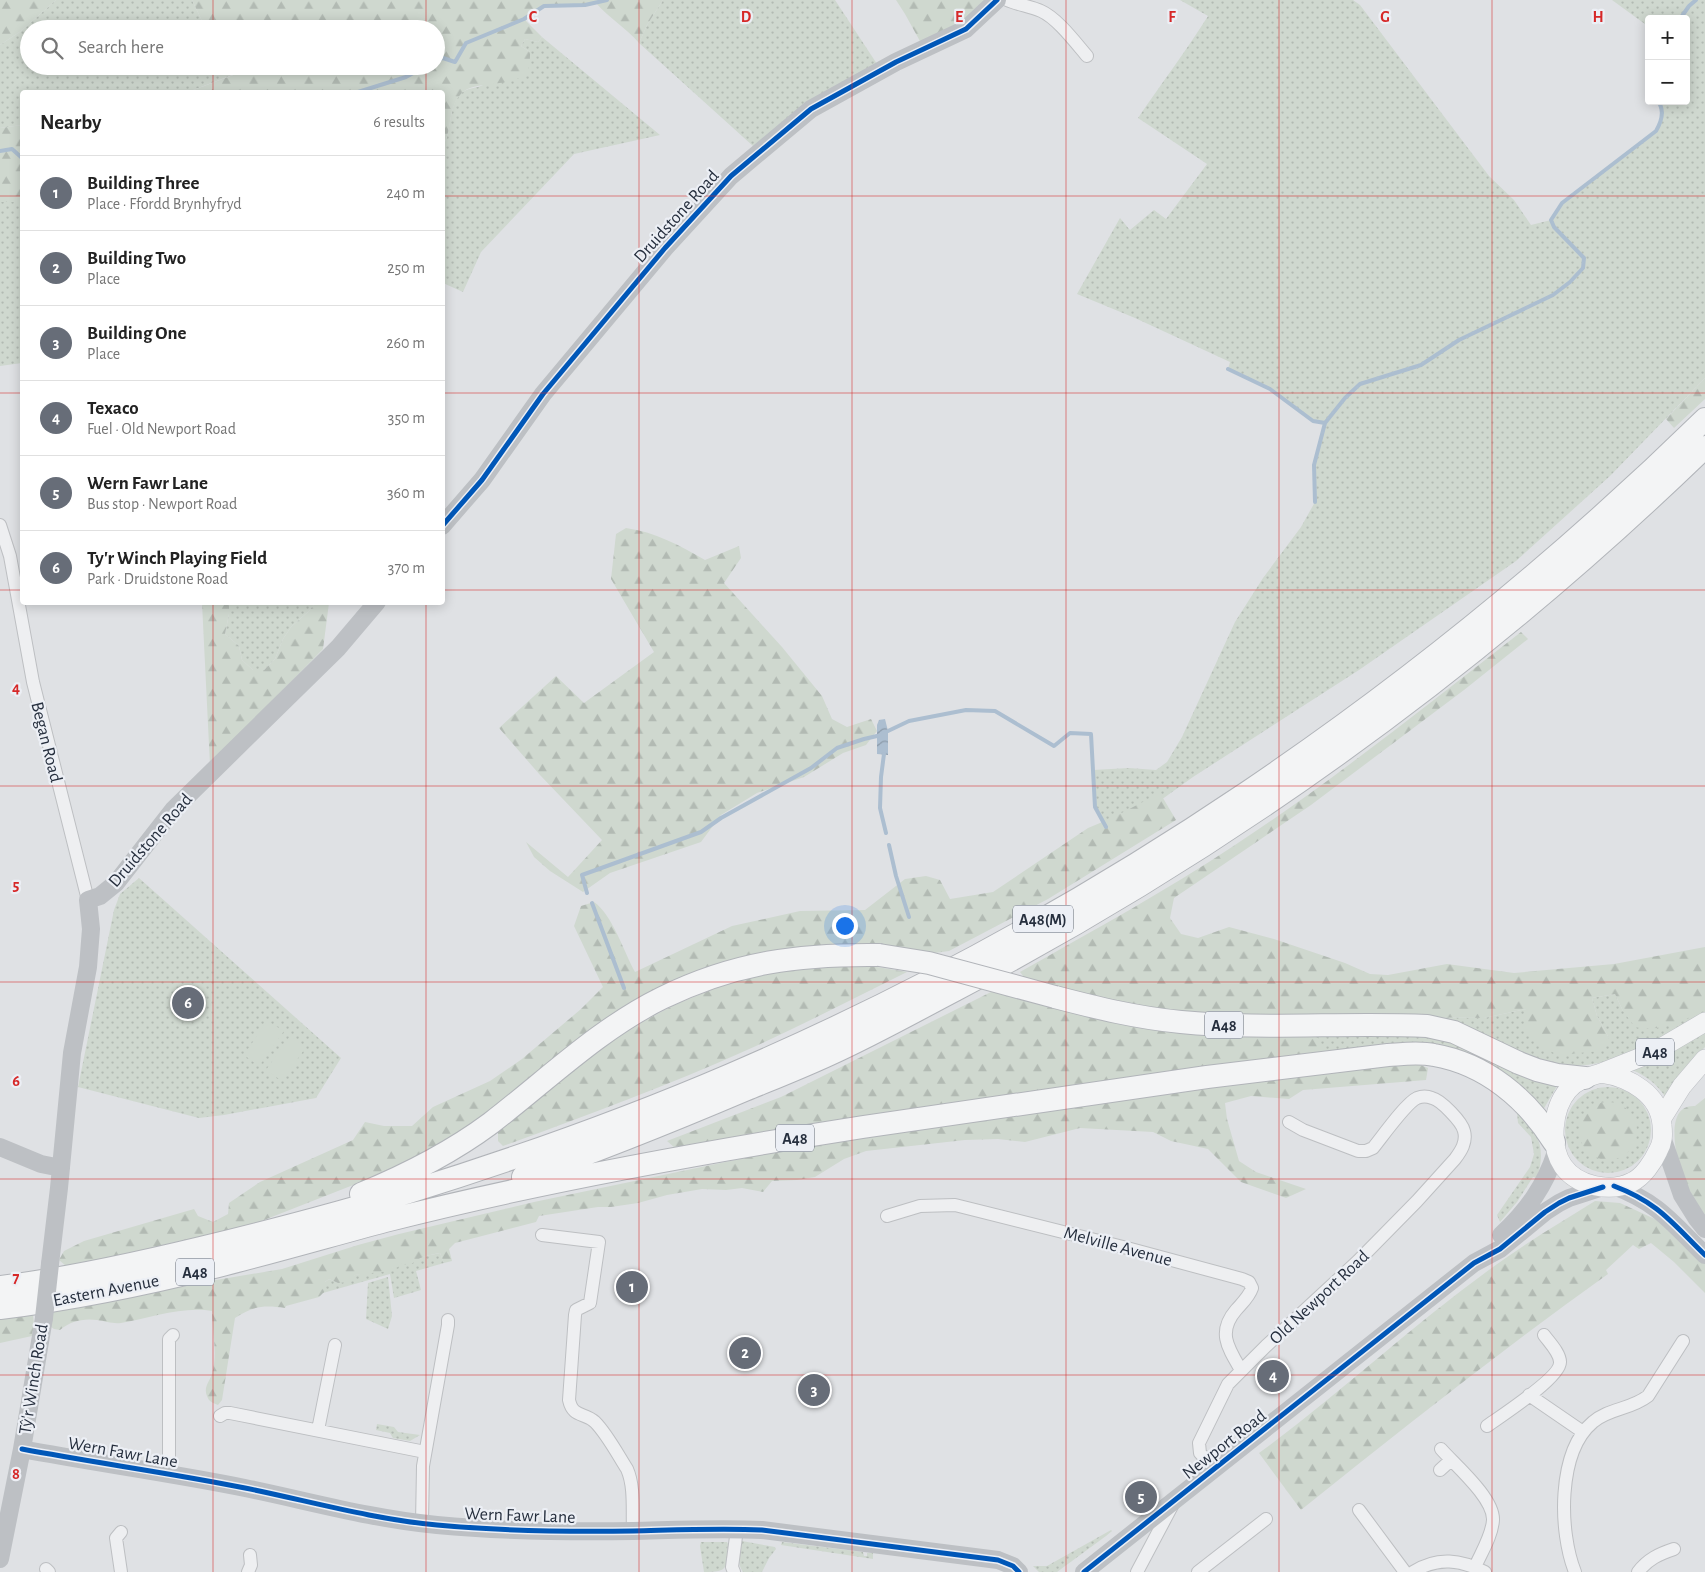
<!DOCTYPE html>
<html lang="en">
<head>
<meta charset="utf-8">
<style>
  :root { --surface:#fff; --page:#f2f2f2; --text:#222; --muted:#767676; --line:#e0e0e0; --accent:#676d78 }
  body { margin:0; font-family:"Alegreya Sans",sans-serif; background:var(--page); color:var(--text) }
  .controls { position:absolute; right:15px; top:15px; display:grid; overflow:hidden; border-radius:5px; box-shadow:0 2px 12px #0003 }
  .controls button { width:45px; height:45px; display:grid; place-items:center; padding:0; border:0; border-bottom:1px solid var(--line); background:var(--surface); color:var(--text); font:25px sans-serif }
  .you { position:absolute; left:844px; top:925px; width:18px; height:18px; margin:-12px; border:4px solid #fff; border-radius:50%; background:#1a73e8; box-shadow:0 0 0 8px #1a73e833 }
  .badge { display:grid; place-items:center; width:32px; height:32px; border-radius:50%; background:var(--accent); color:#fff; font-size:16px; font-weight:700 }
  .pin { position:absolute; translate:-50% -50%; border:2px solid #fff; box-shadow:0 1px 5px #0006 }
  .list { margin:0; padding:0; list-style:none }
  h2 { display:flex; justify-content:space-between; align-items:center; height:65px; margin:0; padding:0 20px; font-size:21px }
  h2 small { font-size:16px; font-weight:400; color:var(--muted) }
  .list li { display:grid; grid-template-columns:32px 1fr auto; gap:15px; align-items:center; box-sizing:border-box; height:75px; padding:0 20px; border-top:1px solid var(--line) }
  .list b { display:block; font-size:19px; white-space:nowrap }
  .list p { margin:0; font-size:16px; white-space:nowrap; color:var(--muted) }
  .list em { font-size:16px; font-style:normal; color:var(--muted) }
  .icon { flex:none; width:28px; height:28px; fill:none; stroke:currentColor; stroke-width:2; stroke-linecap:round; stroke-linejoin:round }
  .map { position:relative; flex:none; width:1705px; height:1572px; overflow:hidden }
  .search { position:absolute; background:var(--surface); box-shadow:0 2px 12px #0003; left:20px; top:20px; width:425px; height:55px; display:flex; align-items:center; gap:12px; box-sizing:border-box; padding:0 18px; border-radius:28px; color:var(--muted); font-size:19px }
  .panel { position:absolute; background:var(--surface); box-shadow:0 2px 12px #0003; left:20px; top:90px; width:425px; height:515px; border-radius:5px }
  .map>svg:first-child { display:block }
</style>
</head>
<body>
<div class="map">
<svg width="1705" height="1572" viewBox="0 0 1705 1572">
  <defs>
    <pattern id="green-dots" width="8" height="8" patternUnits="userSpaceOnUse" patternTransform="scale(1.25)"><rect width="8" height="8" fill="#cfd8cf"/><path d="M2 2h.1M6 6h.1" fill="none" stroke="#b2bab3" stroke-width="1.8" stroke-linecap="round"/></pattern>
    <pattern id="forest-firs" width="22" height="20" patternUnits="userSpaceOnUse" patternTransform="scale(1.25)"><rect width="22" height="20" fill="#cfd8cf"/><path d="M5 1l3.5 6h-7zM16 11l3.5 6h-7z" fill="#b2bab3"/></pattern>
    <pattern id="water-waves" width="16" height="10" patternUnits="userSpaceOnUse" patternTransform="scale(1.25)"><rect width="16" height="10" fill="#acbed0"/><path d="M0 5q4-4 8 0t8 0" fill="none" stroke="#8c9baa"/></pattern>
  </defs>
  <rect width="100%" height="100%" fill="#dfe1e4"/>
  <!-- green -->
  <path fill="url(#green-dots)" d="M56 0H192L203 23 209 29H29V66L253 67 188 92H22V125L0 128V45L21 31Z
    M663 0H835L877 64 802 109 753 146 639 43 647 25Z
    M1180 0H1353L1360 5 1489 176 1514 200 1531 225 1551 220 1562 203 1656 131C1662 121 1665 111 1658 101H1686V19H1649V27L1612 0H1705V378L1610 476 1516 561 1359 670 1193 777 1154 805 1106 827 1095 807 1093 770 1129 768 1156 770 1167 762 1182 737 1235 622 1263 578 1301 527 1315 502 1314 465 1325 423 1313 421 1270 389 1228 369 1230 362 1135 318 1077 294 1120 218 1130 230 1154 210 1166 219 1207 164 1138 118C1161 84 1186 51 1208 16Z
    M542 37 660 135 574 154 481 252 463 292 443 283V146C452 131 448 108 460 94 467 87 477 89 485 84 501 76 515 63 530 52L521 46 525 39 538 42Z
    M0 202H22V363L0 366Z
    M229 603H315L309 611 291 627 283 639 275 659 264 670H253L242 660 239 646 225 634 229 614Z
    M139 878 341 1058 316 1098 224 1115 199 1118 78 1087 114 910 120 894Z
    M1615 994 1623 1011 1705 1010V1015C1663 1042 1603 1074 1551 1064 1538 1062 1524 1054 1512 1049 1483 1039 1454 1028 1426 1017L1484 1018 1526 1009 1609 1038 1597 1016 1592 998Z
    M1705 1031V1047L1681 1072 1665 1096C1656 1084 1647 1076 1632 1070Z
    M1303 1032 1421 1033 1461 1044 1557 1086 1543 1110 1493 1070 1318 1053Z
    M1565 1130a43 43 0 1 1 86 0a43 43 0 1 1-86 0Z
    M1505 1096C1529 1126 1550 1137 1537 1178L1533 1177 1517 1202 1500 1222 1497 1215 1530 1167 1534 1154 1531 1137 1518 1123 1517 1112Z
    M440 1253 444 1263 416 1271 421 1290 394 1298 390 1274 323 1293 325 1282 329 1279 338 1283 355 1275 393 1267 399 1263 421 1257Z
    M388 1277 392 1316 388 1329 366 1319 368 1283Z
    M377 1424 394 1427 398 1432 420 1435 410 1441 393 1438 390 1433 376 1430Z
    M1111 1530 1112 1531 1106 1536 1057 1572H1039L1033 1566H1047Z
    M742 1541 775 1547 776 1549 769 1558 762 1572H743C736 1563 741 1552 742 1541Z
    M701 1542H727L728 1544C726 1568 730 1572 704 1572L700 1546Z
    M782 1542 863 1552 864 1556H867V1553H873V1559L781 1545Z"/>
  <!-- forest -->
  <path fill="url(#forest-firs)" d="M0 0H56L21 31 0 45Z
    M192 0H663L647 25 639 43C626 28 609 18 596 3L585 5 544 6 524 19 542 37 538 42 525 39 521 46 530 52C530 56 530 63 529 67 519 92 475 77 460 95 448 109 452 131 443 146L442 92H188L252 68 251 66H436V29H209L203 23Z
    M896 0H990L965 24 921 43 905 14Z
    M22 125V202H0V128Z
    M1705 378V399L1674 428 1666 419Z
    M626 528C655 532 679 545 705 560L739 546 741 558 724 583 782 647 822 696 832 719 847 727 871 719 877 731 866 745 843 753 804 777 757 793 721 815 701 842 610 873 583 892 550 871 534 857 526 842 568 877 602 840 540 775 499 728 556 676 584 703 654 652 611 579 616 534Z
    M202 603H229V614L225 634 239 646 242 660 253 670H264L275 659 283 639 291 627 309 611 315 603H329L323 649 210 765Z
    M1521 632 1528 639 1464 690 1311 805 1174 898 1170 918 1181 934 1198 938 1229 927 1274 939 1345 963 1370 974 1388 975 1447 964 1514 973 1614 964 1705 947V1010C1682 1021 1660 1033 1635 1027L1623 1011 1615 994 1592 998 1597 1016 1609 1038 1600 1051 1558 1055 1542 1047 1526 1029 1525 1017 1526 1009 1484 1018 1266 1015 1169 1011 1111 1001 1024 977 1020 972C1092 931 1166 891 1235 845 1334 780 1427 705 1521 632Z
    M1160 793 1176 820 1048 899 949 951 927 954 732 961 449 1142 394 1169 259 1222 212 1236 66 1266 59 1260 64 1251 84 1241 194 1209 198 1216 213 1222 228 1214 229 1203 260 1182 353 1140 365 1122 384 1126H412L433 1107 490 1081 522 1059 581 1009 603 987 574 926 581 906 594 902C612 914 624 952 635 972L732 926 800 911 865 910 905 879 926 876 940 880 950 899 993 892 1088 828 1112 818Z
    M837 966H871L907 972C854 998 801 1026 747 1050 667 1086 585 1116 503 1146L498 1141V1131C541 1098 582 1060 628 1031 667 1006 712 987 757 976 783 970 810 968 837 966Z
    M993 991 1167 1030 1207 1036 1303 1032 1318 1038 1321 1045 1318 1053 1198 1067 675 1148 667 1141 781 1097Z
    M1410 1061 1428 1068 1426 1080 1303 1090 1289 1099 1251 1096 1225 1103 1227 1119 1239 1161 1256 1172 1306 1189 1286 1198 1241 1182 1208 1149 1171 1141 1153 1132 1080 1128 1025 1142 998 1139 965 1140 866 1151 844 1159 815 1177 797 1180 772 1181 763 1192 742 1188 726 1190 702 1189 667 1195 638 1203 611 1207H598L539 1216 536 1222 455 1243 449 1249 452 1261 444 1263 440 1253C435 1254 428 1255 423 1257 413 1260 414 1268 399 1263L398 1267 396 1268 393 1267 389 1271 355 1275 348 1282 338 1283 329 1279 325 1282V1291L319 1297 286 1306 285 1308C264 1305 253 1306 235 1318L222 1400 218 1405C213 1403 209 1402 207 1396 203 1387 210 1381 212 1374 218 1353 212 1331 212 1311 183 1306 150 1318 121 1323 112 1324 106 1321 97 1320 84 1318 70 1321 60 1330L54 1329 48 1325 50 1314 54 1312 216 1280 282 1269 358 1245 399 1234 534 1202 754 1156 1044 1108Z
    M1705 1098V1220C1701 1214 1695 1208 1691 1201 1683 1184 1656 1104 1695 1106Z
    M1579 1131a29 29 0 1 1 58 0a29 29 0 1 1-58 0Z
    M1595 1201 1620 1203 1657 1220 1675 1237 1688 1245 1705 1262V1293L1674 1262 1651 1243 1639 1249 1633 1245 1606 1270 1608 1274C1503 1349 1402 1429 1301 1510L1259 1453C1340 1394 1412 1325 1493 1267 1526 1243 1561 1222 1595 1201Z
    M33 1315 34 1324 32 1336 0 1343V1318Z"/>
  <!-- pitch -->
  <path fill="#cfd8cf" d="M267 1021 284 1031 259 1066 244 1055Z
    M290 1036 306 1047 282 1081 266 1070Z"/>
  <!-- water -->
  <path fill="url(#water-waves)" d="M885 719 888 731V755L877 754V725L879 720Z"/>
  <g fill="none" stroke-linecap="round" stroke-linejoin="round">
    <!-- stream -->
    <path stroke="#acbed0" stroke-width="4" d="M1680 19 1689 6 1696 0
      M436 61 443 58 455 62 466 43 524 19 544 6 585 5 607 0
      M1649 78V88
      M358 92 406 77 426 66
      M0 151 12 149 22 158
      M1228 369 1270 389 1313 421 1325 423
      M1315 502 1314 465 1325 423 1345 398 1360 384 1421 365 1459 340 1553 295 1570 282 1583 268 1584 258 1554 227 1551 220 1562 203 1656 131C1662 121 1665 111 1658 101
      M888 731 909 721 966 710 995 711 1054 746 1070 733 1091 734 1095 807 1106 827
      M884 754 881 777 880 808 886 833
      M889 845 896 876 909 917
      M587 893 582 875 701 832 721 818 811 768 837 748 864 739 877 736
      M592 903 624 988"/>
    <defs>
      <path id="street" d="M1007 0C1018 5 1030 6 1041 11 1057 18 1075 42 1087 56
        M0 525 10 556 33 682 88 900
        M887 1216 920 1206 955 1205 1127 1248 1242 1279 1249 1282 1252 1288C1249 1297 1242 1303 1236 1310 1217 1332 1228 1348 1241 1370
        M542 1235 599 1242 590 1303 576 1310 575 1315 569 1400C573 1418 584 1412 595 1422 607 1434 618 1455 627 1469 635 1487 632 1511 633 1531
        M1529 1395 1583 1432
        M220 1416 225 1413H230L425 1452
        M1487 1426C1501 1416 1561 1377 1560 1362 1560 1353 1549 1342 1544 1335
        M318 1430 335 1345
        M1441 1449C1455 1465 1494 1498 1493 1520 1492 1536 1481 1553 1475 1567
        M1214 1468 1200 1453 1199 1443 1228 1384 1266 1346 1358 1261 1417 1201 1455 1159C1461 1151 1467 1142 1464 1131 1462 1122 1441 1100 1432 1098 1427 1096 1422 1096 1417 1098 1406 1103 1382 1137 1373 1148L1366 1151H1358L1303 1130 1289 1122
        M1440 1470 1451 1460
        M169 1474V1339L173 1335
        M1359 1510 1405 1572
        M422 1523 423 1466 448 1325V1320
        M121 1532 116 1538 121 1572
        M46 1569 49 1572
        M248 1572 251 1565 250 1555
        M734 1572 732 1567 737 1529
        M1137 1572 1173 1504
        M1198 1572 1266 1519
        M1413 1572C1438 1556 1461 1560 1485 1572
        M1575 1572C1559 1532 1557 1452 1593 1422 1609 1408 1630 1410 1648 1396L1683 1341
        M1638 1572C1648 1559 1659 1554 1674 1549"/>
      <path id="primary" d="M1601 1073C1629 1077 1660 1094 1662 1125 1663 1135 1663 1142 1658 1151 1653 1162 1643 1177 1632 1182 1610 1193 1577 1186 1563 1166 1549 1145 1552 1109 1568 1090 1576 1080 1589 1077 1601 1073Z
        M1601 1073 1654 1052 1705 1022
        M1662 1118 1682 1086 1705 1059"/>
      <path id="highway" d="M1055 997C1097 1008 1138 1018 1181 1022 1263 1030 1345 1022 1427 1026L1454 1032 1519 1063 1537 1070 1557 1075 1585 1078
        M523 1177C598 1151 672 1121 745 1090 774 1078 802 1067 830 1054 872 1035 913 1012 955 990 1230 846 1482 663 1705 447
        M361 1194C407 1175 452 1152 491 1123 547 1080 599 1029 662 998 735 962 800 954 879 955
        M0 1287C68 1279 135 1264 201 1248 271 1231 340 1213 409 1192 518 1158 625 1120 730 1075 1092 920 1424 694 1705 419
        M0 1308C74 1299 146 1284 218 1266 274 1252 329 1236 385 1221 542 1181 703 1152 863 1127L1207 1077 1388 1055C1404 1054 1419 1052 1434 1055 1486 1064 1527 1099 1554 1142"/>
    </defs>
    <!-- street casing -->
    <use href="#street" stroke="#bdbfc2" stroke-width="14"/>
    <!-- primary casing -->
    <use href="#primary" stroke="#bbbec2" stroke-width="20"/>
    <!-- highway casing -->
    <use href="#highway" stroke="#b1b4b9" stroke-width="24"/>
    <!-- street -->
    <use href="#street" stroke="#eeeff1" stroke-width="12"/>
    <!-- secondary -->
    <path stroke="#bdc0c4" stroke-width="18" d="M442 526 482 480 543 394 665 248 731 176 811 109 896 62 966 29 997 0
      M1663 1140 1682 1195 1697 1219 1705 1229
      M0 1147 41 1164 61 1168
      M1614 1186C1659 1203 1672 1223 1705 1255
      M1501 1235C1527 1211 1545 1186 1556 1152
      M50 1264 59 1188 72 1053 88 967 91 929 88 900 100 896 116 883 173 810 338 648 377 602
      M22 1449C96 1463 171 1473 245 1488 309 1501 372 1519 437 1525 502 1531 568 1532 633 1531 676 1530 719 1528 762 1530L998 1560 1013 1566 1019 1572
      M0 1559 22 1449 44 1318
      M1084 1572 1474 1263 1500 1249 1545 1212 1559 1203 1569 1198 1603 1187"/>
    <!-- primary -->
    <use href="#primary" stroke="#f3f4f5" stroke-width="19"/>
    <!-- highway -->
    <use href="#highway" stroke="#f3f4f5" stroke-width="22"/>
    <defs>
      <path id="highway-bridge" d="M879 955 929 963 1055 997"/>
    </defs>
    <!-- highway-bridge casing -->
    <use href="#highway-bridge" stroke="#b1b4b9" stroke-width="24" stroke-linecap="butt"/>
    <!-- secondary-bridge -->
    <path stroke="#bdc0c4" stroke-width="18" d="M44 1318 50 1264"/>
    <!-- highway-bridge -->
    <use href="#highway-bridge" stroke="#f3f4f5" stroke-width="22"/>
    <defs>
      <path id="cycleway" d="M442 526 482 480 543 394 665 248 731 176 811 109 896 62 966 29 997 0
        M1614 1186C1659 1203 1672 1223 1705 1255
        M22 1449C96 1463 171 1473 245 1488 309 1501 372 1519 437 1525 502 1531 568 1532 633 1531 676 1530 719 1528 762 1530L998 1560 1013 1566 1019 1572
        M1084 1572 1474 1263 1500 1249 1545 1212 1559 1203 1569 1198 1603 1187"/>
    </defs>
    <!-- cycleway casing -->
    <use href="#cycleway" stroke="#eceff5" stroke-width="8"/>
    <!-- cycleway -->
    <use href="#cycleway" stroke="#0057b8" stroke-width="5"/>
  </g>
  <!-- grid -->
  <path fill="none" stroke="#d62828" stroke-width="1" stroke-opacity="0.55" d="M213 0V29M426 0V29M639 0V1572M852 0V1572M1066 0V1572M1279 0V1572M1492 0V1572M213 66V92M426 66V92M0 196H22M442 196H1705M0 393H22M442 393H1705M0 590H22M442 590H1705M213 602V1572M426 602V1572M0 786H1705M0 982H1705M0 1179H1705M0 1375H1705"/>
  <g text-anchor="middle" stroke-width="4.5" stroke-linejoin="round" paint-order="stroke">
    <!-- shield labels -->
    <g fill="#eceff5" stroke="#616975" stroke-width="1">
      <rect x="1013" y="905.5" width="60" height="27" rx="4"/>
      <rect x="1205" y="1011.5" width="38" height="27" rx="4"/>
      <rect x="1636" y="1038.5" width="38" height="27" rx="4"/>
      <rect x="776" y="1124.5" width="38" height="27" rx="4"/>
      <rect x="176" y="1258.5" width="38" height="27" rx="4"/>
    </g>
    <g font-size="16" font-weight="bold" fill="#262f3e">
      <text x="1043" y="925">A48(M)</text>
      <text x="1224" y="1031">A48</text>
      <text x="1655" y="1058">A48</text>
      <text x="795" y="1144">A48</text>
      <text x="195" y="1278">A48</text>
    </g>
    <!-- street labels -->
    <g font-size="18" fill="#262f3e" stroke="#eceff5">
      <text transform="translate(676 216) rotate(-48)" y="6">Druidstone Road</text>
      <text transform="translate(47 742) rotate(76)" y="6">Began Road</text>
      <text transform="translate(150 840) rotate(-49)" y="6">Druidstone Road</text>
      <text transform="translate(1118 1246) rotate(15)" y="6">Melville Avenue</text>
      <text transform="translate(106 1290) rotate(-11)" y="6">Eastern Avenue</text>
      <text transform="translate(1319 1297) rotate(-43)" y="6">Old Newport Road</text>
      <text transform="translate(33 1379) rotate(-81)" y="6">Tŷ'r Winch Road</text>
      <text transform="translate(1224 1444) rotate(-38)" y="6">Newport Road</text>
      <text transform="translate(123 1452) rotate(10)" y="6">Wern Fawr Lane</text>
      <text transform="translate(520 1515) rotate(2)" y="6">Wern Fawr Lane</text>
    </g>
  </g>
  <g font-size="16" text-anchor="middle" font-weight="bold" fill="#d62828" stroke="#eceff5" stroke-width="4.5" stroke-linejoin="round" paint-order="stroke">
    <text x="533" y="22">C</text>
    <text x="746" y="22">D</text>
    <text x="959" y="22">E</text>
    <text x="1172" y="22">F</text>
    <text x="1385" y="22">G</text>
    <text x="1598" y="22">H</text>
    <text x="16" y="693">4</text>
    <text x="16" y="890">5</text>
    <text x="16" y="1086">6</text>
    <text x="16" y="1283">7</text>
    <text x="16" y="1479">8</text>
  </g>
</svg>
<div class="controls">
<button>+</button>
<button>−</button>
</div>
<div class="you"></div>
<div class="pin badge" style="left:632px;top:1287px">1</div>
<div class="pin badge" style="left:745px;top:1353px">2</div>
<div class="pin badge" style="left:814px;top:1390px">3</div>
<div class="pin badge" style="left:1273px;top:1376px">4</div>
<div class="pin badge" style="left:1141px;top:1497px">5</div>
<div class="pin badge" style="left:188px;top:1003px">6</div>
<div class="search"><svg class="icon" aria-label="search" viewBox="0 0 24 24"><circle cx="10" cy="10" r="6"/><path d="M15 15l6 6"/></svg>Search here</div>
<section class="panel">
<h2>Nearby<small>6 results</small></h2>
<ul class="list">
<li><span class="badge">1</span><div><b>Building Three</b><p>Place · Ffordd Brynhyfryd</p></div><em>240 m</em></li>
<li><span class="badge">2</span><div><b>Building Two</b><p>Place</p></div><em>250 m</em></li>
<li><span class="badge">3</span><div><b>Building One</b><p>Place</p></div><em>260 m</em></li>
<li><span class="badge">4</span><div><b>Texaco</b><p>Fuel · Old Newport Road</p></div><em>350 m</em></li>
<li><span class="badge">5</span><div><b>Wern Fawr Lane</b><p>Bus stop · Newport Road</p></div><em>360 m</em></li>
<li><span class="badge">6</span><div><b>Ty'r Winch Playing Field</b><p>Park · Druidstone Road</p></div><em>370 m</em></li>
</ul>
</section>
</div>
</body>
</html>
